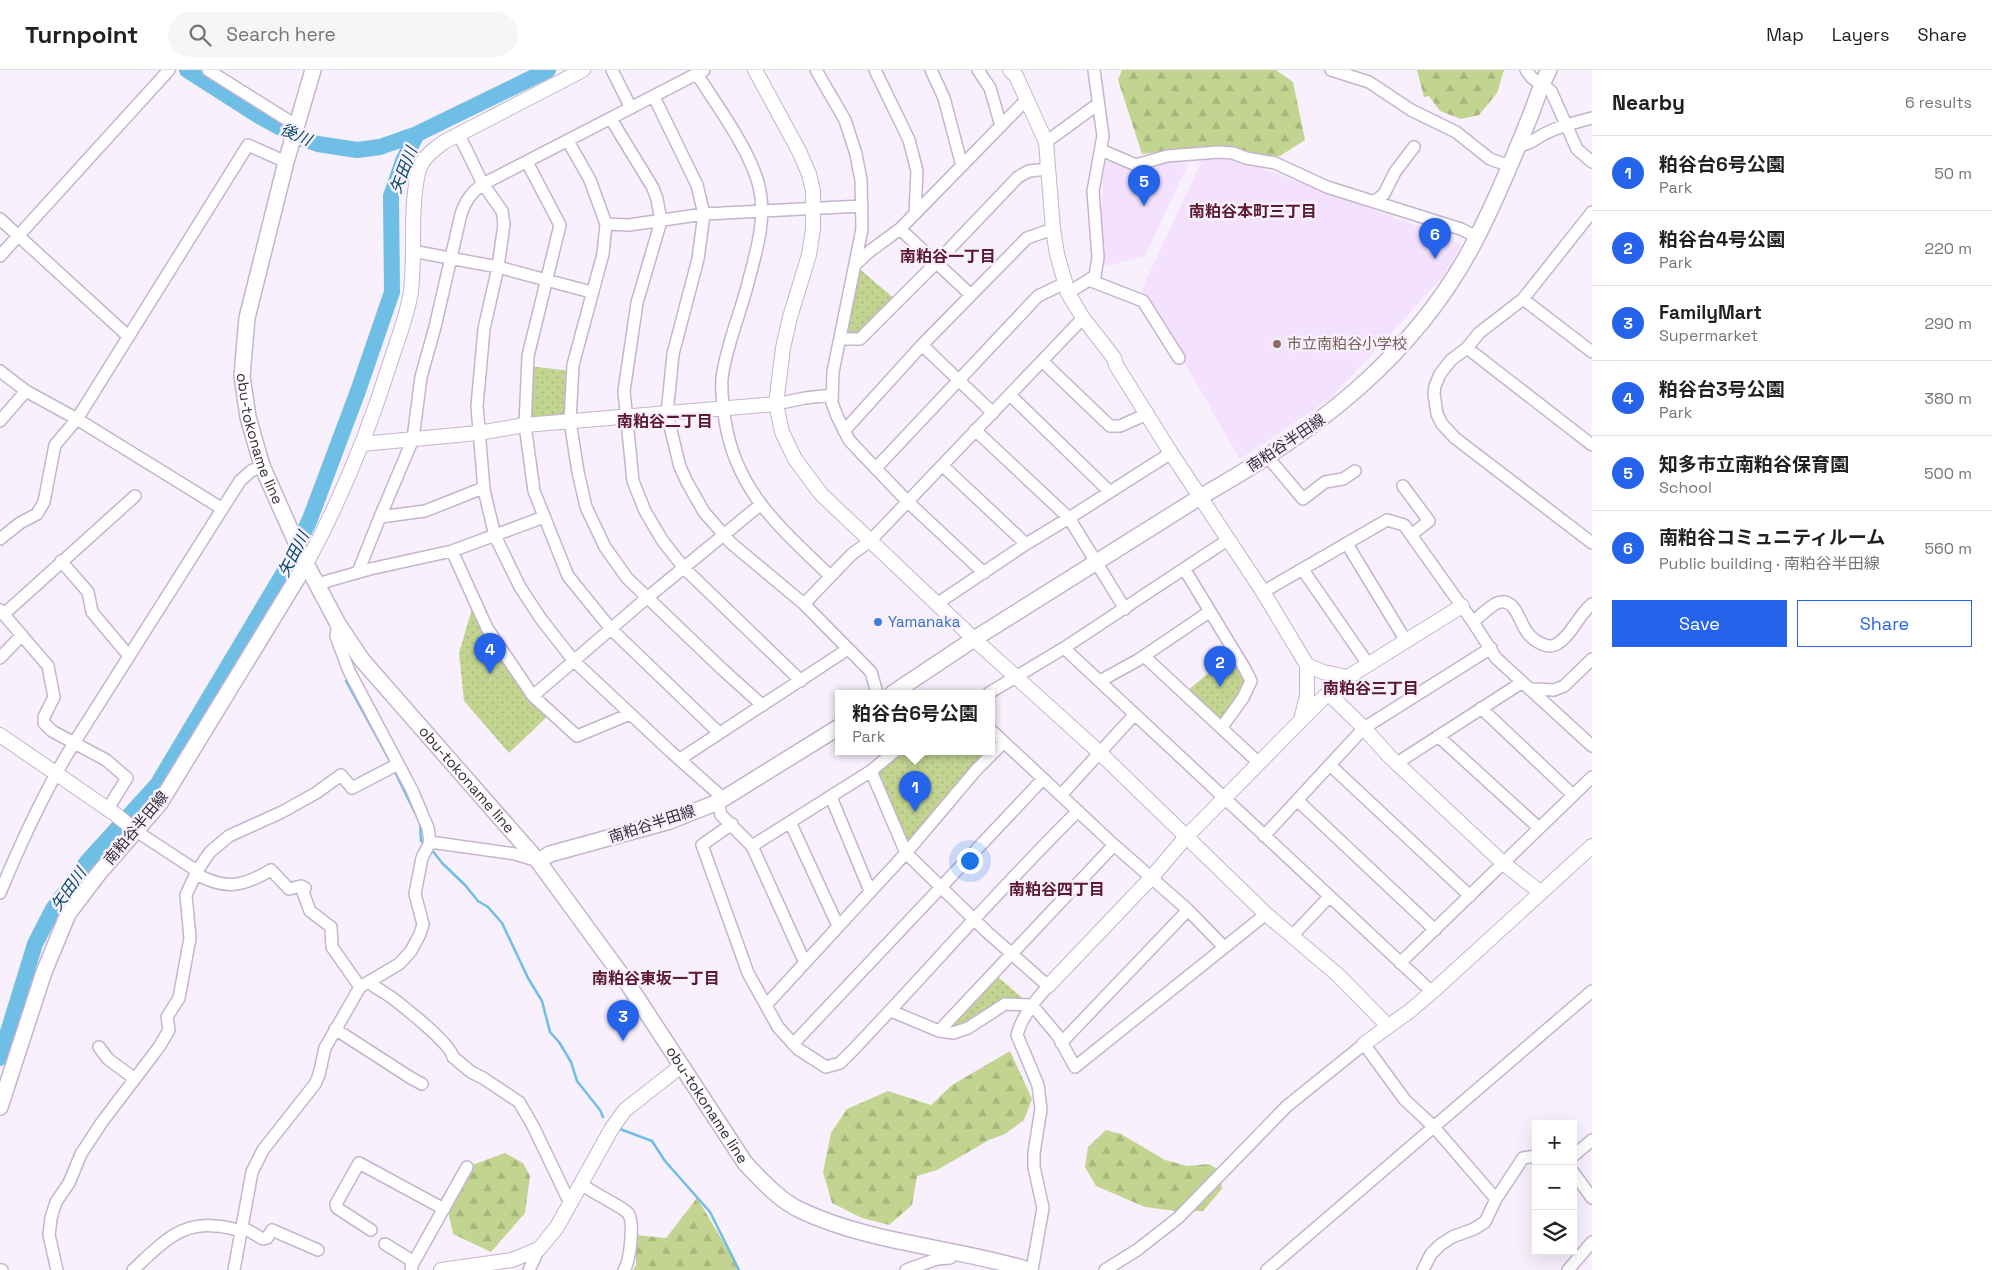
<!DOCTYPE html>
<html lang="en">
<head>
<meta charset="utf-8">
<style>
  :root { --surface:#fff; --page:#f6f6f6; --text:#202124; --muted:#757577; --line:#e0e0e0; --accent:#2563eb }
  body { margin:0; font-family:"Space Grotesk","Noto Sans JP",sans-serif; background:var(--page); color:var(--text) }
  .controls { position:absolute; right:15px; bottom:15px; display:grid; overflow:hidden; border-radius:0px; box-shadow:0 5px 20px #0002 }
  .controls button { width:45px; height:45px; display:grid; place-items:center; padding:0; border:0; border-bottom:1px solid var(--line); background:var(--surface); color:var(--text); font:25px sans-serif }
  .you { position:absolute; left:969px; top:790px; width:18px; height:18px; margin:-12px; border:4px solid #fff; border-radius:50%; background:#1a73e8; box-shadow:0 0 0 8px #1a73e833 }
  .badge { display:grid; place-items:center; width:32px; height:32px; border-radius:50%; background:var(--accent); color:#fff; font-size:16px; font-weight:700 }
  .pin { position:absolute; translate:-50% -41px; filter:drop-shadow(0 1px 2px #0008) }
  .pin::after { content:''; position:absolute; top:26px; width:18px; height:15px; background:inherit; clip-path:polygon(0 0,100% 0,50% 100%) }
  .popup { position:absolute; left:835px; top:620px; width:160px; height:65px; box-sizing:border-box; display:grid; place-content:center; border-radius:0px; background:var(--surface); filter:drop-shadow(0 1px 4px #0005); font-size:16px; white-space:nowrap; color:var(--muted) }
  .popup b { font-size:19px; color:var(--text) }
  .popup::after { content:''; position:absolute; left:50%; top:100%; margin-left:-10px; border:10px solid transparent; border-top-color:var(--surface) }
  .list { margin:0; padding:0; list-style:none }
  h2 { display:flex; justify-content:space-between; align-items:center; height:65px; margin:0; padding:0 20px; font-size:21px }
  h2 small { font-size:16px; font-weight:400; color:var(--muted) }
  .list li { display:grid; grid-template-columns:32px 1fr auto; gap:15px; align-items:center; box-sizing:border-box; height:75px; padding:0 20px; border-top:1px solid var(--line) }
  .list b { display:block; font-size:19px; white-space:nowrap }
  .list p { margin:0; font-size:16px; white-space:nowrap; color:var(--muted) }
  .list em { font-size:16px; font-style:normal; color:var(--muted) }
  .actions { display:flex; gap:10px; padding:15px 20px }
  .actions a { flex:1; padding:11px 0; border:1px solid var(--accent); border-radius:0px; text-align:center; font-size:18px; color:var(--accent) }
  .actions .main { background:var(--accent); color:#fff }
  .icon { flex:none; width:28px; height:28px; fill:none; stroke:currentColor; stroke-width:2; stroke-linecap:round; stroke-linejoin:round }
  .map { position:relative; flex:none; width:1592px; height:1200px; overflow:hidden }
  header { display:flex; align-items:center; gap:30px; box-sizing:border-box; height:70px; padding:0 25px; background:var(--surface); border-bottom:1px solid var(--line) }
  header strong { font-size:24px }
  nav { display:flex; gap:28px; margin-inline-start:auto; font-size:18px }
  .search { width:350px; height:45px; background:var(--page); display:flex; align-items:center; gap:12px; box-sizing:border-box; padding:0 18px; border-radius:28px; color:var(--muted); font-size:19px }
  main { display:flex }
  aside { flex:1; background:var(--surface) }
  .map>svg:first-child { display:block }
</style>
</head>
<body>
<header>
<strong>Turnpoint</strong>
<div class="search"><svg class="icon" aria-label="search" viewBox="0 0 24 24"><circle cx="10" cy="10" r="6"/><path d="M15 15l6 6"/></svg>Search here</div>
<nav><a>Map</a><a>Layers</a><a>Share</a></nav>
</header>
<main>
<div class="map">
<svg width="1592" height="1200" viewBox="0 0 1592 1200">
  <defs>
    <pattern id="forest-firs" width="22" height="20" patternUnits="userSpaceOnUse" patternTransform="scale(1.25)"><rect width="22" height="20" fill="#c2d490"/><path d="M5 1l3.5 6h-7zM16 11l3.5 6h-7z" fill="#a7b67d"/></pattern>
    <pattern id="park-dots" width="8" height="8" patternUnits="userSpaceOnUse" patternTransform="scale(1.25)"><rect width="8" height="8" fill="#c2d490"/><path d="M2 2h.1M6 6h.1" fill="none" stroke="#a7b67d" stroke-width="1.8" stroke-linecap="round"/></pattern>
  </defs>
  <rect width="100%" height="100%" fill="#f8f0fc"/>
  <!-- built -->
  <path fill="#f3e1fd" d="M1204 86 1245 92 1447 167 1461 176 1443 206 1330 329 1240 389 1142 219Z
    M1167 88 1188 94 1145 186 1099 198 1104 92Z"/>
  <!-- forest -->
  <path fill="url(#forest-firs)" d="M1122 0H1276L1293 12 1305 70 1280 86 1247 90 1202 76 1142 84 1118 10Z
    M1417 0H1504L1497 23 1479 45 1461 49 1440 41 1429 26 1424 27Z
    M1010 981 1032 1029 1024 1050 1005 1064 989 1070 937 1100 917 1106 912 1135 889 1155 862 1148 832 1133 823 1102 831 1063 847 1039 888 1021 931 1035 952 1015Z
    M1106 1060 1121 1064 1165 1090 1187 1096 1209 1094 1219 1100 1222 1119 1203 1141H1176L1145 1137 1096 1116 1085 1097 1088 1077Z
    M505 1083 523 1093 530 1106 525 1143 491 1182 453 1164 445 1128 472 1095Z
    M697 1128 740 1200H633L636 1195V1165L666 1168Z"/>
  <!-- park -->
  <path fill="url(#park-dots)" d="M855 195 897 231 860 269H840Z
    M528 296 572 301 570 351 525 355Z
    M474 532 551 643 509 683 464 631 459 583Z
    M1234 581 1251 611 1222 657 1185 623Z
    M991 660 1003 673 906 783 871 701 901 681H991Z
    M997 906 1027 932 953 957 950 956Z"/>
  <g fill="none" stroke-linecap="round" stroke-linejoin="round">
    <!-- stream -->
    <path stroke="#6ebee6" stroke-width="2.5" d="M346 611 391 693
      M394 700 420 753 421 771 425 774
      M431 779 443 794 465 815 478 831 488 837 502 853 528 908 542 931 550 962 559 972 571 992 577 1011 600 1040 603 1047
      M620 1059 652 1071 665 1091 710 1142 739 1200"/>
    <!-- river -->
    <path stroke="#6ebee6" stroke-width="16" d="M187 0 259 46 297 67 318 74 357 80 380 77 417 64 548 0
      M0 988 35 874 53 839 87 792 157 715 289 494 310 449 358 321 392 222 391 126 403 91 417 64"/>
    <defs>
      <path id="minor" d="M208 0 297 56
        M612 0 631 38
        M816 0 845 50 856 84 861 110 862 159 833 302 832 333 837 346 849 370 863 385 908 432 984 503
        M875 0 909 70 917 101 915 144
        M931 0 944 28 962 96
        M978 0 990 18 1001 56
        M1331 0 1369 12 1411 40 1456 62 1490 89 1510 96
        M1526 0 1532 8 1551 21 1577 79 1592 92
        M697 4C717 36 750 80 759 116 767 149 756 182 748 213 740 245 726 276 722 308 721 322 723 337 725 350 736 422 781 458 830 506
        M654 27 697 115 704 144 698 189 673 284 667 344 680 397 687 412 704 442 731 473 804 534 871 602 877 623
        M611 49 653 118 657 129 661 151 637 233 624 321 633 411 645 441 662 470 684 498 801 611
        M459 65 483 114 502 141 504 154 498 197 484 259 477 336 484 420 495 466 520 517 541 549 574 591 670 681 723 728
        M568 71 590 110 606 154 603 184 573 295 570 351 578 402 586 437 605 477 627 508 722 599 762 635
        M1046 72 1098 34
        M1518 75C1526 76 1532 71 1539 67 1555 57 1574 53 1592 48
        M1101 80 1136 95 1167 86 1219 82 1233 83 1246 88 1275 93 1327 117 1461 159 1477 167
        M527 92 560 155 528 286 525 355 534 421 568 506 611 559 719 663
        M1374 132 1384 124 1395 102 1414 77
        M1592 142 1523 229 1479 263 1467 278 1451 290 1440 304 1435 316 1434 323 1437 344 1442 354 1455 368 1592 473
        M0 149 128 266
        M606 154 629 155 704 144 862 136
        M900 159 971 225
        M412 181 498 197 591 222
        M0 186 169 0
        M855 195 870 181 900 159 1027 29
        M1089 210 1143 231 1179 288
        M1068 223 1095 206 1098 187 1093 121 1103 66 1094 0
        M1523 229 1592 282
        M840 269H860L937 192 1018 107 1029 101 1048 99
        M922 275 993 343
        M1467 278 1592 375
        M1042 291 1110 356H1120L1147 344
        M0 301 26 321 77 349 221 438
        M1010 325 1110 422
        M776 334 805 328 832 325
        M0 351 26 321
        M975 360 1069 448 1125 539
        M844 361 922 275 1027 168 1053 159
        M1267 386 1303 429 1325 412 1343 409 1355 401
        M943 396 1026 474
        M876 398 1038 226 1065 213
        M1403 416 1429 451 1411 465
        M380 447 413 369 421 307 435 257 461 144C466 130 471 123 483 114L704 0
        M0 469 20 453 37 444 44 432 55 375 77 349 248 75 286 92
        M1347 474 1406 571
        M452 481 487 558 533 626 577 666 630 644
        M61 491 88 522 92 542 129 586
        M1185 500 1245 599 1251 611 1243 628 1222 657
        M1303 500 1368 594
        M358 502 380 447 425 441 483 418
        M317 514 370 499 452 481 544 447
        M1263 522 1387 450 1404 455 1473 552 1496 588 1592 676
        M938 533 1026 474 1069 448 1171 383
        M804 534 851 485 871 470 1083 248
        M0 540 48 596 54 627 44 647V653L52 661 106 690 127 708 107 740
        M4 544 135 426
        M1473 552C1480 546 1489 537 1497 533 1514 526 1519 550 1525 559 1529 566 1535 571 1542 574 1546 576 1552 577 1557 574 1572 565 1578 545 1592 534
        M1064 578 1432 922
        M1144 586 1259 693
        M0 588 22 565
        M1100 611 1138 590 1209 542
        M1532 619 1554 620 1564 616 1592 589
        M989 623 1064 578 1229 469
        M533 626 642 532 760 435
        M1481 638 1573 725
        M991 660 1114 775 1188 840 1224 877
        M1438 666 1539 758
        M680 689 848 579
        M1397 693 1521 613
        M1330 695 1470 826
        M871 701 906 783 987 862 1048 916C1035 931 1022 946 1017 965L1038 1015 1041 1039 1034 1083V1097L1043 1138 1032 1200
        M1061 725 1135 644
        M831 727 870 821
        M1297 730 1435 860
        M718 732 721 745 752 776 871 701 895 681
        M790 752 838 856
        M732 754 702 775 748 903 778 957 798 979 826 997 840 993 854 979C929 900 1000 818 1078 741
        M136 761 197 801
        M1264 766 1364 658 1491 578
        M430 772 515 784 538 791
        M752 776 805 893
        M196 804C226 820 242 817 271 800L289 819 301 816 305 818 303 822 310 841 331 857 332 877 360 917
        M0 823C21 772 45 720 74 673L240 411 251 401 262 396
        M1292 866 1329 827
        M1400 893 1592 707
        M369 912C375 918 384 922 391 927 404 937 450 973 453 987L471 1002 483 1008 519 1032 533 1056 567 1127
        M766 935 906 783 977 699 1003 673
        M891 941 939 961 953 963 968 958 1005 934 1032 935 1058 966 1075 997 1266 844
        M335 959 411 1008 422 1014
        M939 961 1114 775
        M1061 973 1188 840
        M793 974 1043 709
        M99 977 108 989 135 1009
        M1573 1086 1592 1070
        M1573 1102 1592 1128
        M580 1114 623 1139C625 1141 628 1142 629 1145 634 1154 630 1192 624 1200
        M242 1157 263 1169 267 1168 272 1160 318 1180
        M371 1160 337 1138 336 1134 359 1093 444 1139
        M385 1174 414 1192
        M0 1200H2
        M57 1200 49 1165 51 1148 56 1132 69 1113 81 1084 102 1052 159 977 169 960 167 947 179 928 190 868 186 825 197 801 210 782 229 766 282 742 316 723 341 705 352 718 398 694
        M133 1200C157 1178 178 1152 215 1156 224 1156 233 1159 241 1161
        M234 1200 252 1102 263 1080 315 1014 319 1005 325 978 360 917 399 894 411 881 420 864 423 854 415 824 422 788 430 772 428 758 412 720 349 601 336 566 338 554
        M412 1200 411 1197 467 1097
        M529 1200 539 1179
        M906 1200 937 1189 950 1188 953 1181
        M1105 1200 1137 1180 1178 1148 1287 1036 1364 974 1405 1030 1434 1057 1496 1129
        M1267 1200 1592 921
        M1423 1200 1431 1184 1440 1175 1452 1167 1474 1159 1485 1152 1496 1129 1523 1088 1536 1086
        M1568 1200 1592 1172"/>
      <path id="tertiary" d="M755 0 799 81 809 104 813 121V159L809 185 790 247 783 278 776 334 782 362 795 389 821 424 974 569 1099 682 1266 844 1338 905 1388 956
        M1010 0 1016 6 1046 72 1053 159 1057 184 1068 223 1083 248 1114 288 1116 295 1171 383 1263 522 1307 595V626L1301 650
        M362 374 478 363 525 355 776 334
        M306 494C342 428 370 358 392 287 399 266 408 243 411 221 415 188 411 155 415 122 416 113 417 101 422 93 427 84 436 78 444 72L583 0
        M1307 595 1323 602 1348 607
        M1328 623 1364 658 1390 687 1503 793 1540 822
        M0 665 115 744 136 761
        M1048 916 1152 807 1186 767 1328 623 1348 607 1462 536
        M1364 974 1411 940 1432 922 1592 776
        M441 1200 512 1190 539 1179 557 1157 612 1058 625 1040 681 996"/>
      <g id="secondary">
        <path id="s1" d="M313 0 286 92 247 248 242 306 248 347 262 396 303 488 338 554 362 590 538 791 628 914 745 1093C761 1110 779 1130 800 1140 872 1174 954 1177 1029 1200"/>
        <path d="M893 623 974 569 1200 427C1314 363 1417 286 1477 167 1497 128 1513 89 1529 49 1536 32 1540 16 1549 0"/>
        <path d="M538 791 550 784 670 751 718 732 839 657"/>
        <path d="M0 1037 44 902 68 844 99 803 160 733 306 494"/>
      </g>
    </defs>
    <!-- minor casing -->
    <use href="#minor" stroke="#c5b4cf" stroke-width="14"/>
    <!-- tertiary casing -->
    <use href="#tertiary" stroke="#c5b4cf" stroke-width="16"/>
    <!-- secondary casing -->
    <use href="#secondary" stroke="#c5b4cf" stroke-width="18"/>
    <!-- minor -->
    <use href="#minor" stroke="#fff" stroke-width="11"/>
    <!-- tertiary -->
    <use href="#tertiary" stroke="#fff" stroke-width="14"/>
    <!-- secondary -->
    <use href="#secondary" stroke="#fff" stroke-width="15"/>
  </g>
  <!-- markers -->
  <circle fill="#8d6e63" stroke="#f8f0fc" stroke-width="2" cx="1277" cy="274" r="5"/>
  <circle fill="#3f7fe0" stroke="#f8f0fc" stroke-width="2" cx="878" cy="552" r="5"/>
  <g text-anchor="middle" stroke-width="5" stroke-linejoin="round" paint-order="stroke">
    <!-- education labels -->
    <g font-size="15" fill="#785e54" stroke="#f8f0fc" text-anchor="start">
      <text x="1287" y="279">市立南粕谷小学校</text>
    </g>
    <!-- street labels -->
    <g font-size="15" fill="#332c37" stroke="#f8f0fc">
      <text dy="5" stroke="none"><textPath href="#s1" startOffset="380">obu-tokoname line</textPath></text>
      <text transform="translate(1286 373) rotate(-34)" y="5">南粕谷半田線</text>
      <text dy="5" stroke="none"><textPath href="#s1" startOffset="785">obu-tokoname line</textPath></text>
      <text transform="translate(652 754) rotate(-18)" y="5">南粕谷半田線</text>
      <text transform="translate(136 758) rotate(-50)" y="5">南粕谷半田線</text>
      <text dy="5" stroke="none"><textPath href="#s1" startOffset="1190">obu-tokoname line</textPath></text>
    </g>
    <!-- shop labels -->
    <g font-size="15" fill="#366cbe" stroke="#f8f0fc" text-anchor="start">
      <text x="888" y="557">Yamanaka</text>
    </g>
    <!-- water labels -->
    <g font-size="16" font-style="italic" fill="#044a65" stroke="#f8f0fc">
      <text transform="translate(296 64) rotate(24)" y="6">後川</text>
      <text transform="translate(403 100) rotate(-69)" y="6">矢田川</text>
      <text transform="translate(293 484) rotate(-63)" y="6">矢田川</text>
      <text transform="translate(68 819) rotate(-55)" y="6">矢田川</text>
    </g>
    <!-- neighbourhood labels -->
    <g font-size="16" font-weight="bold" fill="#5b182f" stroke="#f8f0fc">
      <text x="1253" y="147">南粕谷本町三丁目</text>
      <text x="948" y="192">南粕谷一丁目</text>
      <text x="665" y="357">南粕谷二丁目</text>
      <text x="1371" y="624">南粕谷三丁目</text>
      <text x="1057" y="825">南粕谷四丁目</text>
      <text x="656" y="914">南粕谷東坂一丁目</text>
    </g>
  </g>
</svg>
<div class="controls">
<button>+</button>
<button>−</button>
<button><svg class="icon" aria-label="layers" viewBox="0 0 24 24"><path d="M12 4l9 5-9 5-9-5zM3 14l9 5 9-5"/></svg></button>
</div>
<div class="you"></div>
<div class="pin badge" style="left:915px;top:742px">1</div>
<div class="popup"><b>粕谷台6号公園</b>Park</div>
<div class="pin badge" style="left:1220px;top:617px">2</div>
<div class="pin badge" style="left:623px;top:971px">3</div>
<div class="pin badge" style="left:490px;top:604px">4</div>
<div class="pin badge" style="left:1144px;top:136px">5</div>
<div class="pin badge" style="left:1435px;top:189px">6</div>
</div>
<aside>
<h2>Nearby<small>6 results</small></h2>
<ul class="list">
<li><span class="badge">1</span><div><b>粕谷台6号公園</b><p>Park</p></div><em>50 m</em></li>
<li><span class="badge">2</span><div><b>粕谷台4号公園</b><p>Park</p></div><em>220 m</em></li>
<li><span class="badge">3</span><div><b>FamilyMart</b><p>Supermarket</p></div><em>290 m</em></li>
<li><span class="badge">4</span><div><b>粕谷台3号公園</b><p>Park</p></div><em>380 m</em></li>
<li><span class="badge">5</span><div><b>知多市立南粕谷保育園</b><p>School</p></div><em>500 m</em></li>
<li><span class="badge">6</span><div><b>南粕谷コミュニティルーム</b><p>Public building · 南粕谷半田線</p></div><em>560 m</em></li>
</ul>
<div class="actions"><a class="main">Save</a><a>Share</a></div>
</aside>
</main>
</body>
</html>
